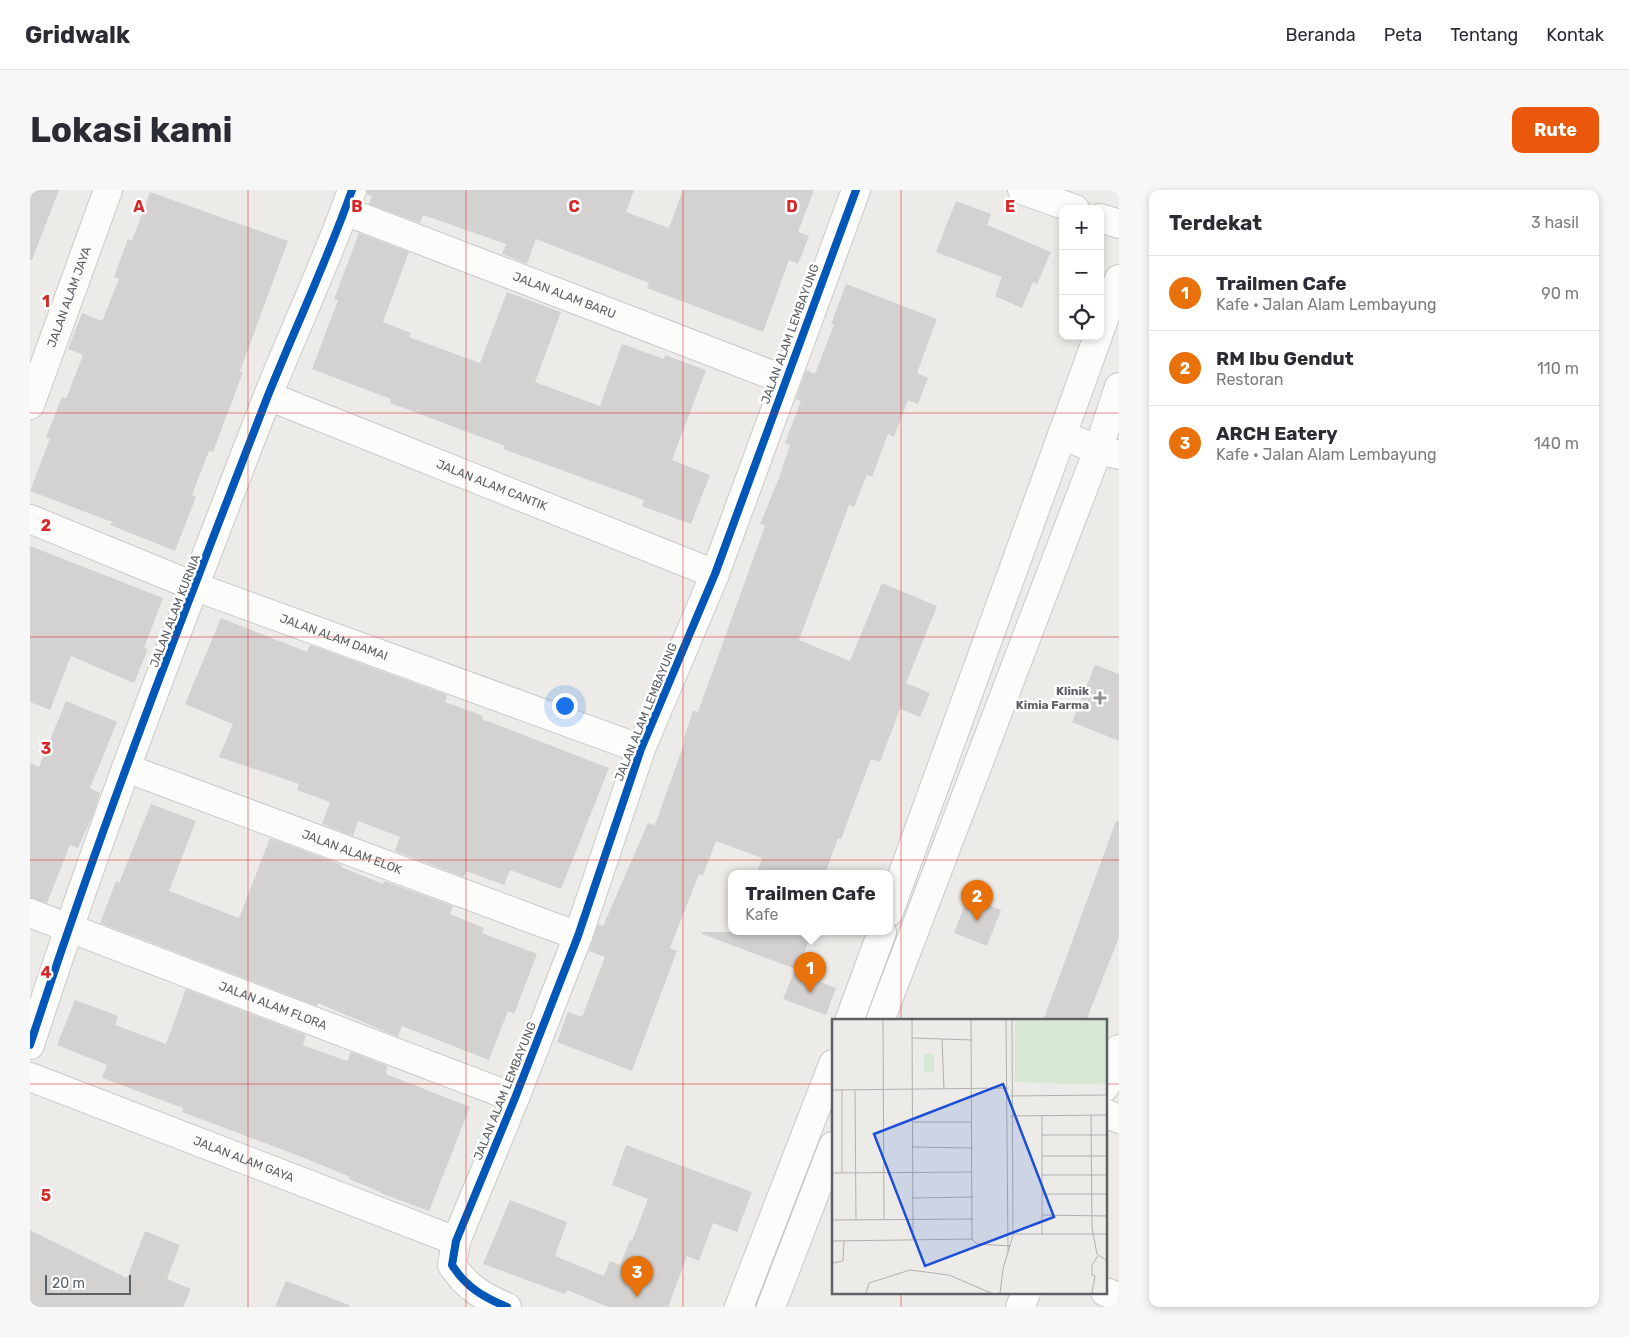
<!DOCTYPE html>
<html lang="id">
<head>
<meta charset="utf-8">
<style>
  :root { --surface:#fff; --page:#f7f7f7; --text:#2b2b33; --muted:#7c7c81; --line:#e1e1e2; --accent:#ea580c }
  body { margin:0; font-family:Rubik,sans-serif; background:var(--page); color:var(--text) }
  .controls { position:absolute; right:15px; top:15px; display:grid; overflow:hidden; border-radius:10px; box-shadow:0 2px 8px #0003 }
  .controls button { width:45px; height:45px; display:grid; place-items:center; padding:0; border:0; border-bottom:1px solid var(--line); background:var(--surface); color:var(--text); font:25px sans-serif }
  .scale { position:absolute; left:15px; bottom:12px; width:86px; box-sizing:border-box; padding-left:5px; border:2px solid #5d6165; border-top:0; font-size:14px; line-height:18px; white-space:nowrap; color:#5d6165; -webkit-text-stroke:4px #fff; paint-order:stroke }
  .you { position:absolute; left:534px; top:515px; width:18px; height:18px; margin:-12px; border:4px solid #fff; border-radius:50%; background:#1a73e8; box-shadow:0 0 0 8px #1a73e833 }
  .badge { display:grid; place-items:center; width:32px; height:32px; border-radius:50%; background:var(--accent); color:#fff; font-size:16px; font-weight:700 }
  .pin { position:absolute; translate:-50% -41px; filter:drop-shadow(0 1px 2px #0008) }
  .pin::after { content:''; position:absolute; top:26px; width:18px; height:15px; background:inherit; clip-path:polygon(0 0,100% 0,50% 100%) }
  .popup { position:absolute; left:698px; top:680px; width:165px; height:65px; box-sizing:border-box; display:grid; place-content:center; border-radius:10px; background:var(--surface); filter:drop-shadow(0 1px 4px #0005); font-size:16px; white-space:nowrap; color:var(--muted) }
  .popup b { font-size:19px; color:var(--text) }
  .popup::after { content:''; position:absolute; left:50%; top:100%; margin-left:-10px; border:10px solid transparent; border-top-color:var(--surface) }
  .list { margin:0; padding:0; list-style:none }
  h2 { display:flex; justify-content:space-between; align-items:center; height:65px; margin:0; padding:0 20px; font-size:21px }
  h2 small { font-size:16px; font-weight:400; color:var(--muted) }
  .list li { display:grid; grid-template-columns:32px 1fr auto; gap:15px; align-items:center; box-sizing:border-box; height:75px; padding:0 20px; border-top:1px solid var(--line) }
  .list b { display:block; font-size:19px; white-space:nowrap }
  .list p { margin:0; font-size:16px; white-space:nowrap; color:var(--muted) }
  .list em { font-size:16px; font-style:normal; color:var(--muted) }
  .icon { flex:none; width:28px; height:28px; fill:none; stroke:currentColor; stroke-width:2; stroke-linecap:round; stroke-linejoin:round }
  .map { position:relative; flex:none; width:1089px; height:1117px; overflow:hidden; border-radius:10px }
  header { display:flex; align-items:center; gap:30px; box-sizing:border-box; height:70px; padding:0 25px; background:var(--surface); border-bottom:1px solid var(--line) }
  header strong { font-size:24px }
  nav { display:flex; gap:28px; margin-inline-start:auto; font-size:18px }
  .intro { display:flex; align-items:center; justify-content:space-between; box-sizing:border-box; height:120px; padding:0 30px }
  h1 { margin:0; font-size:35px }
  .button { padding:12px 22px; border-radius:10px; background:var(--accent); color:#fff; font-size:18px; font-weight:700 }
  main { display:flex; gap:30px; padding:0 30px }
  aside { flex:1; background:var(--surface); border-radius:10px; box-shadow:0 2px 8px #0003 }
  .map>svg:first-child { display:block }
</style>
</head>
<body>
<header>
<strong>Gridwalk</strong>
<nav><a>Beranda</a><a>Peta</a><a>Tentang</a><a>Kontak</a></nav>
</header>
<div class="intro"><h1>Lokasi kami</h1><a class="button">Rute</a></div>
<main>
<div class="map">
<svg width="1089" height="1117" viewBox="0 0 1089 1117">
  <rect width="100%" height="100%" fill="#edebe7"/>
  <!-- building -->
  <path fill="#d3d2d0" d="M0 0H29L2 70H0Z
    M337 0H604L596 22 639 38 653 0H784L768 42 779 46 768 74 759 70 733 142 617 98 619 93 506 49 497 74 472 64 476 54 393 25 390 33 339 14 342 6 337 4Z
    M120 2 258 51 210 181 213 182 183 262 179 261 162 305 166 307 145 361 80 335 82 332 0 301 20 248 16 247 32 207 36 209 53 165 38 159 52 123 72 131 89 89 84 87 98 49 102 51Z
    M926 11 961 24 957 35 1021 62 1007 94 1003 92 992 118 965 106 972 87 906 62Z
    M329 43 379 62 353 132 381 143 379 147 450 173 477 102 531 122 505 192 570 216 592 154 634 169 635 165 676 180 642 270 680 285 661 334 612 316 614 310 473 259 475 256 360 213 361 209 282 179 308 110 304 109Z
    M816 94 907 129 887 183 898 188 888 214 878 210 864 247 858 244 842 287 837 285 824 317 819 315 769 450 820 471 852 393 907 416 876 493 900 503 890 527 870 519 850 572 841 569 811 649 808 648 795 684H726L732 668 686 651 673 685 669 684 640 758 647 761 602 881 527 852 538 822 552 827 575 767 559 761 568 734 573 736 618 633 625 635 655 551H653L663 521 668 522 735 336 730 334 749 288 760 255 755 253 771 211 766 209 776 180 785 184 804 135 801 134Z
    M0 356 133 408 114 458 118 459 104 493 41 466 20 520 0 512Z
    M191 428 277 462 280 455 417 505 415 512 453 526 452 529 579 578 531 699 480 680 474 695 436 681 434 687 365 661 370 647 328 631 323 646 292 634 300 612 267 600 269 594 189 567 203 534 155 514Z
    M1065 475 1089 484V551L1042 532Z
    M36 511 87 532 60 598 70 603 63 625 48 658 40 655 17 713 0 708V573L9 577Z
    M121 614 166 631 139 701 209 728 240 648 312 675 311 677 353 694 354 691 423 716 420 724 454 738 452 743 507 764 484 824 478 821 459 870 372 836 368 847 288 813 287 816 70 733 86 691 89 693Z
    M1086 631H1089V747L1056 831H1013Z
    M938 707 971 720 957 756 924 743Z
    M672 742H765L780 747 768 780 672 744Z
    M764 782 806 798 796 825 753 809Z
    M156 799 276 845 273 855 317 871 321 862 357 876 356 884 440 917 399 1021 350 1003 351 1002 319 989 320 987 277 969 152 922 153 918 72 888 77 875 27 855 45 810 88 826 85 835 136 854Z
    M596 955 722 1002 707 1042 683 1033 669 1071 657 1066 638 1117H578L537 1100 535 1104 453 1074 480 1010 537 1032 525 1066 574 1086 580 1071 590 1075 600 1050 602 1051 618 1009 582 995Z
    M0 1040 97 1088 115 1041 150 1055 137 1089 161 1099 153 1117H0Z
    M256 1091 319 1115V1117H245Z"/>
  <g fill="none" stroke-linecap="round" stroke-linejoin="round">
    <defs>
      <g id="street">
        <path d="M992 0 1045 19"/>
        <path id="s1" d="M315 21 755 190"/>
        <path d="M1070 28 1089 34"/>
        <path id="s2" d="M238 206 685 384"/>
        <path id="s3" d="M0 215 78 0"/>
        <path d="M1032 245 1068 260 1089 265"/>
        <path id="s4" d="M0 329 166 397 611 559"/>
        <path id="s5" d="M96 578 548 746"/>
        <path id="s6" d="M0 723 485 908"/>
        <path d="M0 855C71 636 154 422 237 208 265 138 297 71 322 0"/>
        <path id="s7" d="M0 887 426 1051"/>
        <path d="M1075 897 1089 859"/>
        <path d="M1075 923 1089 929"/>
        <path d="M1075 1102 1089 1107"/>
        <path d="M477 1117C453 1107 436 1097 422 1075L426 1051 485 908 548 746 611 559 685 384 826 0"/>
        <path d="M990 1117 996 1103"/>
      </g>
      <path id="secondary" d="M1070 140 1089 89
        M859 722 1068 146
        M819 831 852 742
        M850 831 1068 260 1089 197
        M709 1117 803 874
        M741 1117 803 956"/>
    </defs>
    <!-- street casing -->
    <use href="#street" stroke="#c9cac9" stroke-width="30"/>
    <!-- secondary casing -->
    <use href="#secondary" stroke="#c9c9c9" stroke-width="30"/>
    <!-- street -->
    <use href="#street" stroke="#fcfcfb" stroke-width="28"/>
    <!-- secondary -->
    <use href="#secondary" stroke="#fcfcfb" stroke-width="28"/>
    <defs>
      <path id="cycleway" d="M0 855C71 636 154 422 237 208 265 138 297 71 322 0
        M477 1117C453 1107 436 1097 422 1075L426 1051 485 908 548 746 611 559 685 384 826 0"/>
    </defs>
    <!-- cycleway casing -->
    <use href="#cycleway" stroke="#fff" stroke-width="11"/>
    <!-- cycleway -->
    <use href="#cycleway" stroke="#0057b8" stroke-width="8"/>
  </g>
  <!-- grid -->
  <path fill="none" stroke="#d62828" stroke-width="1" stroke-opacity="0.55" d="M218 0V1117M436 0V1117M653 0V1117M871 0V831M0 223H1089M0 447H1089M0 670H1089M0 894H803M1075 894H1089M871 1103V1117"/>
  <!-- markers -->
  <path fill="#8f9192" stroke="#fff" stroke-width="2" d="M1067.5 500.5h5v5h5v5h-5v5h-5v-5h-5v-5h5z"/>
  <g text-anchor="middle" stroke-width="5" stroke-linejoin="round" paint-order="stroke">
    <!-- street labels -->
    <g font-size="12" fill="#5d6165" stroke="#fff">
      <text dy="4" stroke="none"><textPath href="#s1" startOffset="235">JALAN ALAM BARU</textPath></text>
      <text dy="4" stroke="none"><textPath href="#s3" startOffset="115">JALAN ALAM JAYA</textPath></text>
      <text transform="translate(760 144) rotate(-70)" y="4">JALAN ALAM LEMBAYUNG</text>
      <text dy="4" stroke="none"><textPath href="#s2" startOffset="241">JALAN ALAM CANTIK</textPath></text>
      <text transform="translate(145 421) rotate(-69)" y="4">JALAN ALAM KURNIA</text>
      <text dy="4" stroke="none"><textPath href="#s4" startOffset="326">JALAN ALAM DAMAI</textPath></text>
      <text transform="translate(616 522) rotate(-68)" y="4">JALAN ALAM LEMBAYUNG</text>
      <text dy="4" stroke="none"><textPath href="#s5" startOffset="241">JALAN ALAM ELOK</textPath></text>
      <text dy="4" stroke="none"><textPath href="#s6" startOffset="260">JALAN ALAM FLORA</textPath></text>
      <text transform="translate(475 901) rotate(-68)" y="4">JALAN ALAM LEMBAYUNG</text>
      <text dy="4" stroke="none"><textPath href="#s7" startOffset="229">JALAN ALAM GAYA</textPath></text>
    </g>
    <!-- poi labels -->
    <g font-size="12" font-weight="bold" fill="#5d6165" stroke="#fff" text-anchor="end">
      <text x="1059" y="505">Klinik<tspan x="1059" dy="14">Kimia Farma</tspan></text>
    </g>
  </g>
  <!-- overview -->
  <g transform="translate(802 829)">
    <rect width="275" height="275" fill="#edebe7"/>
    <path d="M183 1H275V66L183 63Z" fill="#d6e8d3"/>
    <path d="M92 35H102V53H92Z" fill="#d6e8d3"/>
    <path fill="none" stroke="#afb0af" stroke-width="1" d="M51 1 52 200M80 1 81 220M139 1 140 220M174 1 176 233M80 19 140 21M110 20 112 70M0 71 177 69M10 71V154M23 72 24 201M178 77 275 76M210 96V216M259 96 260 209 265 235 275 242M178 97 275 96M81 103H140M210 116H275M80 128 141 129M210 137H275M0 154 140 153M210 156H275M210 175H275M80 179 141 178M210 196 275 197M0 201 141 200M178 215H275M140 220 145 225 179 227M0 222 140 220M0 244 11 242 12 222M34 274 37 264 78 251 117 256 159 274M168 274 171 250 181 216 180 1M260 274 263 257 260 256V246L266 237"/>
    <path fill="#1d4ed8" fill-opacity="0.15" stroke="#1d4ed8" stroke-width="2.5" d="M171 65 222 198 93 247 42 115Z"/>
    <rect width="275" height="275" fill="none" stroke="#5d6165" stroke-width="2.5"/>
  </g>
  <g font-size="16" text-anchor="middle" font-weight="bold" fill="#d62828" stroke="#fff" stroke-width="5" stroke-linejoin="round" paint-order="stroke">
    <text x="109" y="22">A</text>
    <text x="327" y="22">B</text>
    <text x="544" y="22">C</text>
    <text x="762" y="22">D</text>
    <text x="980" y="22">E</text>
    <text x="16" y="117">1</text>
    <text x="16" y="341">2</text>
    <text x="16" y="564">3</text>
    <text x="16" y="788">4</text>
    <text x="16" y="1011">5</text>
  </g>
</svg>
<div class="controls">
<button>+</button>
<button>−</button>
<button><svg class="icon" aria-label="locate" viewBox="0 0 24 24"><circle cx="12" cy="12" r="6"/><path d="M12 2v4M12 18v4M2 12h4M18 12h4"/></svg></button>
</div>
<div class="scale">20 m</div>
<div class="you"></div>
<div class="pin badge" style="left:780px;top:803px;background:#e8710a">1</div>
<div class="popup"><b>Trailmen Cafe</b>Kafe</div>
<div class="pin badge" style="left:947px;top:731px;background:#e8710a">2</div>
<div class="pin badge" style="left:607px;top:1107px;background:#e8710a">3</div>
</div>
<aside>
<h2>Terdekat<small>3 hasil</small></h2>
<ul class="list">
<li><span class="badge" style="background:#e8710a">1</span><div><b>Trailmen Cafe</b><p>Kafe · Jalan Alam Lembayung</p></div><em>90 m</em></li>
<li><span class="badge" style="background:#e8710a">2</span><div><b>RM Ibu Gendut</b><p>Restoran</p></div><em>110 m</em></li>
<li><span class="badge" style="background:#e8710a">3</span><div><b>ARCH Eatery</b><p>Kafe · Jalan Alam Lembayung</p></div><em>140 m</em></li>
</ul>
</aside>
</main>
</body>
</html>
